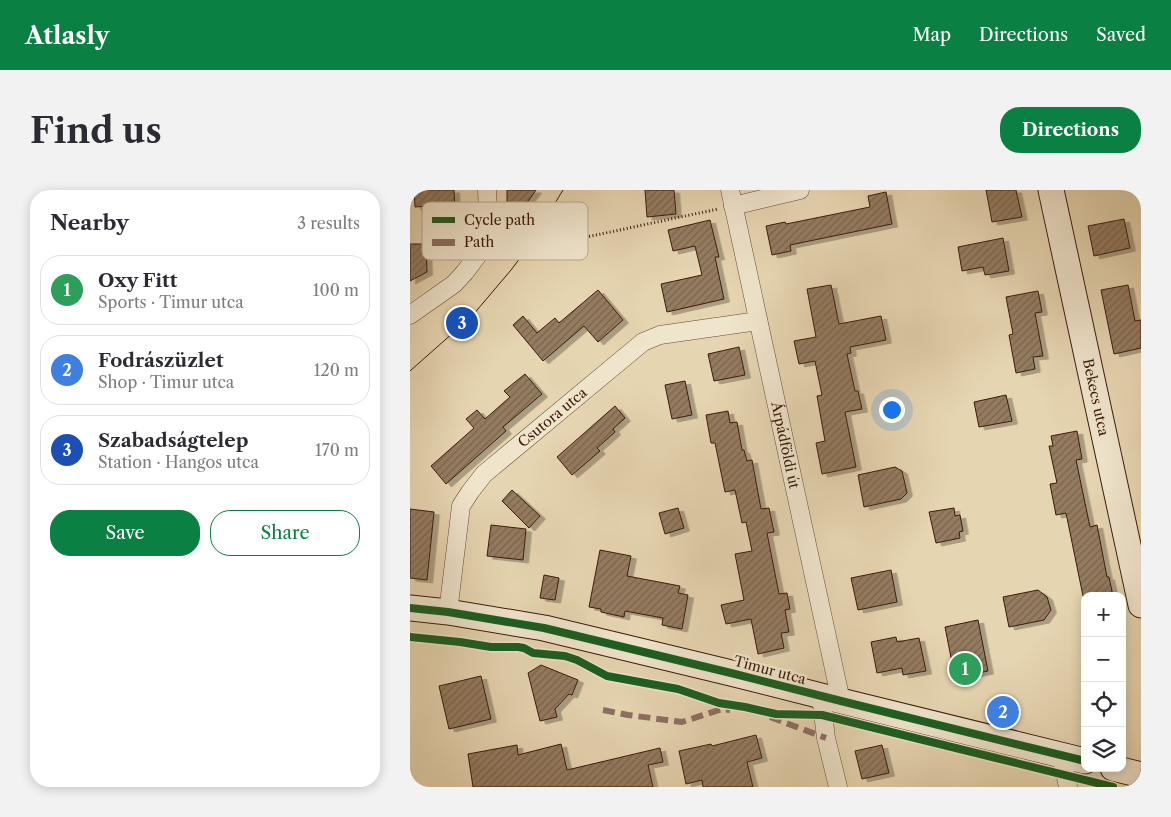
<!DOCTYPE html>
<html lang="en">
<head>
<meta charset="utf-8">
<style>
  :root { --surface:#fff; --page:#f2f2f3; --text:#2b2b33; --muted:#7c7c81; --line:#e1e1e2; --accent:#0b8043 }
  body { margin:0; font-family:"Libre Caslon Text",serif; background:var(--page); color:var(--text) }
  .controls { position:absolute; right:15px; bottom:15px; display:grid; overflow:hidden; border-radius:10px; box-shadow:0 2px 12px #0003 }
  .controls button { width:45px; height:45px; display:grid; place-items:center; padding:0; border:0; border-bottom:1px solid var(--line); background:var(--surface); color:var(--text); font:25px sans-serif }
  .you { position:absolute; left:481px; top:219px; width:18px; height:18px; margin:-12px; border:4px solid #fff; border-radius:50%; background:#1a73e8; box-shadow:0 0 0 8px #1a73e833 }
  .badge { display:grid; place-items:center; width:32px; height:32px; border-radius:50%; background:var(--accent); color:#fff; font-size:16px; font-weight:700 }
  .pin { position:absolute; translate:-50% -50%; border:2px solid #fff; box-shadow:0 1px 5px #0006 }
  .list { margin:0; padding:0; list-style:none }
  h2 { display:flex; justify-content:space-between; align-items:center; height:65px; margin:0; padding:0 20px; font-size:21px }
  h2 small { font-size:16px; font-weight:400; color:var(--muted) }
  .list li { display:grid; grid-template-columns:32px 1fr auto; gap:15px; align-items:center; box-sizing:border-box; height:70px; margin:0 10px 10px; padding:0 10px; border:1px solid var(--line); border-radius:20px }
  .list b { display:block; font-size:19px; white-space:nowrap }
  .list p { margin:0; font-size:16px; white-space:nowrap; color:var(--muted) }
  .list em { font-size:16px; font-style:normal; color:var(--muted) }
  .actions { display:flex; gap:10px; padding:15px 20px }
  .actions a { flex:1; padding:11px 0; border:1px solid var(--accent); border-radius:20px; text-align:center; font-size:18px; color:var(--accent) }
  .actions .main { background:var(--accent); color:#fff }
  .icon { flex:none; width:28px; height:28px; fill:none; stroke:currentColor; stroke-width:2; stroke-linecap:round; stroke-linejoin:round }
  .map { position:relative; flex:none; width:731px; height:597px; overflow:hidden; border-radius:20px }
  header { display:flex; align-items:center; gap:30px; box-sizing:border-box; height:70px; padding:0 25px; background:var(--accent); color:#fff }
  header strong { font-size:24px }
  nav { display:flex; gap:28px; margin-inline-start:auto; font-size:18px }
  .intro { display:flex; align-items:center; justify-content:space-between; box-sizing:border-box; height:120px; padding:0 30px }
  h1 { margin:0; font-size:35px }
  .button { padding:12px 22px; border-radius:20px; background:var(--accent); color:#fff; font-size:18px; font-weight:700 }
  main { display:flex; gap:30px; padding:0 30px }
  aside { flex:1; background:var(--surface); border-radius:20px; box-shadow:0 2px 12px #0003 }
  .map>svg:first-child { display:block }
</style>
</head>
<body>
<header>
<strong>Atlasly</strong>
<nav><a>Map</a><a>Directions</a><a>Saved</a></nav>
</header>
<div class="intro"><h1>Find us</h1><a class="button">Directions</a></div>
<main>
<aside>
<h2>Nearby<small>3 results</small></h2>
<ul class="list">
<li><span class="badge" style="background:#2e9e5b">1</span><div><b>Oxy Fitt</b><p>Sports · Timur utca</p></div><em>100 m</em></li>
<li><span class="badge" style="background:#3f7fe0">2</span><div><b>Fodrászüzlet</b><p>Shop · Timur utca</p></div><em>120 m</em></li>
<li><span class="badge" style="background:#1a4fb4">3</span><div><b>Szabadságtelep</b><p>Station · Hangos utca</p></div><em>170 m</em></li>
</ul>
<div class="actions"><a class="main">Save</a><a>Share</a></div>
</aside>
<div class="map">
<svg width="731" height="597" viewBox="0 0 731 597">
  <defs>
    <pattern id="building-hatch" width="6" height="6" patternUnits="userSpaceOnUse" patternTransform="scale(1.25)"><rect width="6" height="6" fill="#947b61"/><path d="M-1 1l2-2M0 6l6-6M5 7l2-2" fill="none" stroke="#7a644e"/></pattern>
    <filter id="shadow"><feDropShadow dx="5.5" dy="3" stdDeviation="0" flood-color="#0004"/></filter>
  </defs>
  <rect width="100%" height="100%" fill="#e6d5b1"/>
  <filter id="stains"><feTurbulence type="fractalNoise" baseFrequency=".004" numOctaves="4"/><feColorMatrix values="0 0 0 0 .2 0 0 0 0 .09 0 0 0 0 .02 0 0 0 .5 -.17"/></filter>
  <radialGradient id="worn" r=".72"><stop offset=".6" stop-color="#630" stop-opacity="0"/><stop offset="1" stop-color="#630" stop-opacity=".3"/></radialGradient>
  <!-- building -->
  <path fill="url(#building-hatch)" stroke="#3c1a0b" filter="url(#shadow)" d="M4 0H44L45 22H51V37L20 38V16L5 17Z
    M97 0H126L114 17H97Z
    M235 0H264L266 24 237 27Z
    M576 0H606L612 27 582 32Z
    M476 2 482 34 380 55 381 61 362 65 356 36 375 32 376 34 460 17 458 6Z
    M714 29 720 58 684 66 678 36Z
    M300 30 309 67H305L314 109 257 122 251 94 292 85 285 56 263 61 258 40Z
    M593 48 599 81 575 85 573 77 552 81 548 57Z
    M0 54H16L17 82 0 91Z
    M421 95 429 134 471 126 476 150 440 157 441 163 437 164 445 201H448L452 219 435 222 446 277 412 284 406 253 415 251 407 206 412 205 405 171 389 174 384 151 406 147 397 99Z
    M718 95 725 131 731 130V158L704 164 691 100Z
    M188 100 213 130 188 152 174 136 133 171 103 135 113 126 127 143 145 128 149 133Z
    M628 101 632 122 625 123 633 166 623 167 625 179 606 183 599 145 603 144 596 107Z
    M329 157 335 185 304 191 298 164Z
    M115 184 132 204 93 237 96 241 36 294 21 276 64 238 56 229 67 220 75 229 100 207 94 201Z
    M275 191 282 225 262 229 255 195Z
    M596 205 602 231 569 237 564 212Z
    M205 216 215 228 203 239 205 242 187 258 190 261 162 285 147 267Z
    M318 221 320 233 327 232 332 260H334L337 271 342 270 351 319 359 318 364 342 357 343 369 404 377 403 380 419 375 420 379 442 371 443 374 458 348 464 341 429 316 434 311 415 334 410 325 364 342 361 336 332 332 333 325 300 315 302 305 253H301L296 225Z
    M667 241 672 269 666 270 680 337 687 335 697 387H699L703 406H673L656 323 646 325 640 294 647 293 639 256H643L641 246Z
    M485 277 492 281 497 303 491 309 454 317 448 285Z
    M102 300 130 326 119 338 92 311Z
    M268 318 274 338 255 344 249 323Z
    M544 318 545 326 550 325 553 341 549 342 550 348 526 353 519 322Z
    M0 319 24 322 17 390 0 388Z
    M81 335 116 339 113 370 77 366Z
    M190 360 221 366 217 386 270 396 268 403 278 405 272 439 252 435 253 428 215 421 214 427 191 422V419L179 417Z
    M481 380 487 412 448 420 441 388Z
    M134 385 149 388 145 410 130 408Z
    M628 400 637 407 641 420 634 430 599 437 593 407Z
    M568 430 578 481 545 488 535 437Z
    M486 447 487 452 509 448 516 481 493 485 492 478 467 483 461 452Z
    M131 475 168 490 162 505 159 504 145 519 147 527 130 531 118 483Z
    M71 486 81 529 39 539 29 496Z
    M346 545 352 568 337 572 343 597H293L292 590 276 594 269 561 301 554 302 556Z
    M151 554 157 580 250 558 253 572 238 575 243 597H63L58 564 107 555 108 565Z
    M472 555 479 583 452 589 445 561Z"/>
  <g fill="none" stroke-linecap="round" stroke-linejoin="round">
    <defs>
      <g id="street">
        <path id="s1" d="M320 0 431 511"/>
        <path d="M323 16 390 0"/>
        <path d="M0 125 44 94 55 82 67 66 78 23 77 0"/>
        <path id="s2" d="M38 422 51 316 60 302 74 284 233 152 250 145 348 131"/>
        <path d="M411 506 416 548 428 597"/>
        <path d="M651 565 658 597"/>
      </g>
      <g id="secondary">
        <path id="s3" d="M641 0 731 415"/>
        <path d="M0 418 38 422 134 438 321 483 431 511 675 571"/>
        <path d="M703 578 731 585"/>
      </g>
    </defs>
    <!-- street casing -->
    <use href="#street" stroke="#664934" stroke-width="19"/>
    <!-- secondary casing -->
    <use href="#secondary" stroke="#3c1a0b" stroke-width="27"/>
    <!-- path -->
    <path stroke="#3c1a0b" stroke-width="3" stroke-dasharray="1 2.5" stroke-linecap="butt" d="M93 33 104 31 120 42
      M122 39 158 51 308 19"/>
    <!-- street -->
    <use href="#street" stroke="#efe4cc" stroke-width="18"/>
    <!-- secondary -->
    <use href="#secondary" stroke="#efe4cc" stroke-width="25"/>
    <!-- tram -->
    <path stroke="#3c1a0b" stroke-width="1" d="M0 181 62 126 101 80 123 51 128 41 153 0"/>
    <!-- quiet -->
    <path stroke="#8d6e63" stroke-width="6" stroke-dasharray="12 6" stroke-linecap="butt" d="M193 520 218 525 272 532 312 519 320 520
      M360 527 416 548"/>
    <defs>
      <path id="cycleway" d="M0 418 38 422 134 438 321 483 431 511 675 571
        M0 447 50 452 81 457H108L114 458 123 463 155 466 167 470 197 486 268 499 309 513 335 517 366 524 412 525 703 597"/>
    </defs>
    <!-- cycleway casing -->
    <use href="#cycleway" stroke="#efe4cc" stroke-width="11"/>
    <!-- cycleway -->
    <use href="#cycleway" stroke="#1b5e20" stroke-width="8"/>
  </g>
  <g text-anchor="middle" stroke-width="5" stroke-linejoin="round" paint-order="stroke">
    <!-- street labels -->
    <g font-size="14" fill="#3c1a0b" stroke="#efe4cc">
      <text dy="5" stroke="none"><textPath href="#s3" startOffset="212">Bekecs utca</textPath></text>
      <text dy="5" stroke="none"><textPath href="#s2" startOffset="235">Csutora utca</textPath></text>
      <text dy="5" stroke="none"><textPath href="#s1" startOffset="261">Árpádföldi út</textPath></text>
      <text transform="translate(360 480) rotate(15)" y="5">Timur utca</text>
    </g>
  </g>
  <!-- legend -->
  <rect x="12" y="12" width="166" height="58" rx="8" fill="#efe4cc" stroke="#b9a792" stroke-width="1"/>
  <rect x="22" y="27" width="23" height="6" fill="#1b5e20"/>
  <rect x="22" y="49" width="23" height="7" fill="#8d6e63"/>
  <g font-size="14" fill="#3c1a0b">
    <text x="54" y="35">Cycle path</text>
    <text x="54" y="57">Path</text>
  </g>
  <rect width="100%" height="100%" filter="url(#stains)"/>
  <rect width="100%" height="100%" fill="url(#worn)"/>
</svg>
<div class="controls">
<button>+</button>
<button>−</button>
<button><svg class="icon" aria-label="locate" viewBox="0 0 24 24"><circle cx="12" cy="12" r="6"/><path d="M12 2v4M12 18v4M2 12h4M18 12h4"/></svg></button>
<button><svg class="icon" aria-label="layers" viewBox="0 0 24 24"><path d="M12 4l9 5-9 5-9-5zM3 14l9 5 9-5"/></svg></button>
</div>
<div class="you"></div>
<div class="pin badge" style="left:555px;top:479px;background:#2e9e5b">1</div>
<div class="pin badge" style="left:593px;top:522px;background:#3f7fe0">2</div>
<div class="pin badge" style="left:52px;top:133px;background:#1a4fb4">3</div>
</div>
</main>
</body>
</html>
